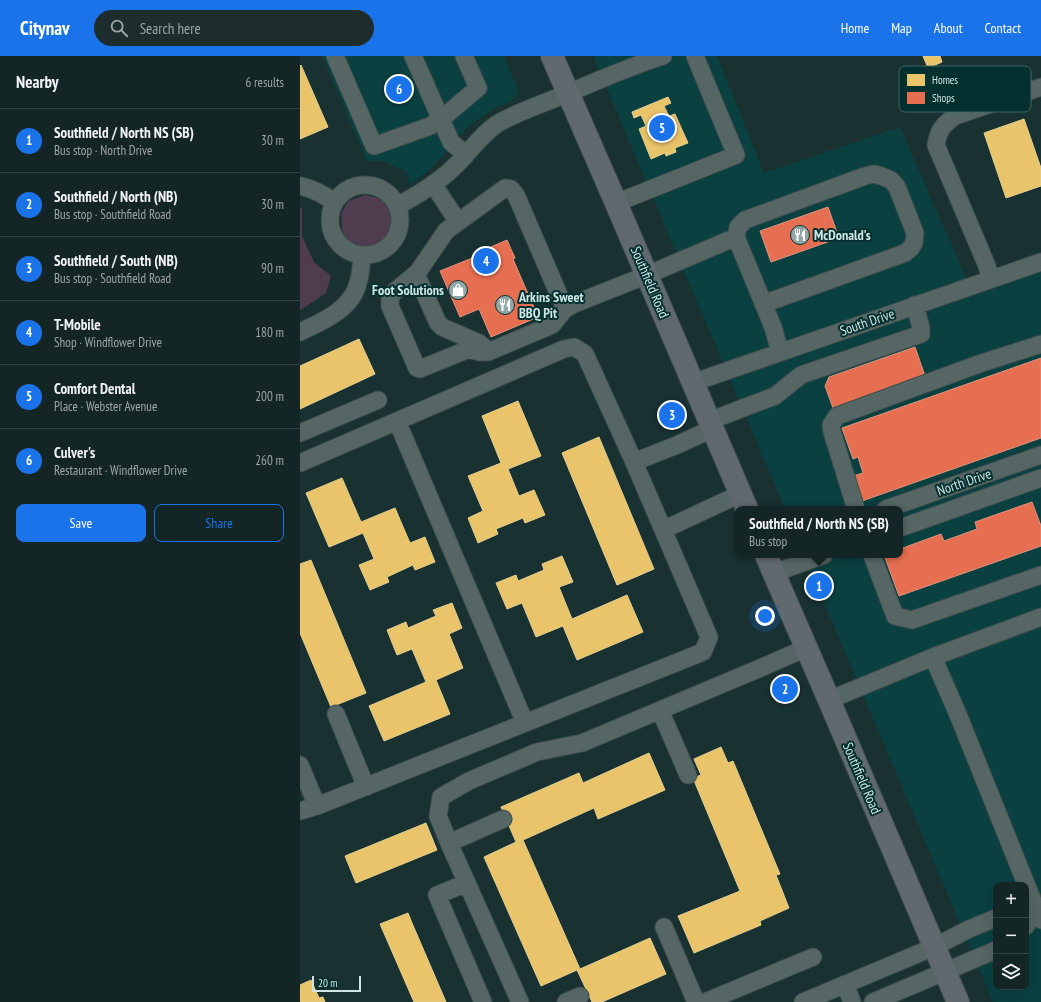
<!DOCTYPE html>
<html lang="en">
<head>
<meta charset="utf-8">
<style>
  :root { --surface:#142525; --page:#1d2d2d; --text:#f1f3f6; --muted:#9da5a7; --line:#334242; --accent:#1a73e8 }
  body { margin:0; font-family:"PT Sans Narrow",sans-serif; background:var(--page); color:var(--text) }
  .controls { position:absolute; right:12px; bottom:12px; display:grid; overflow:hidden; border-radius:8px; box-shadow:0 4px 16px #0002 }
  .controls button { width:36px; height:36px; display:grid; place-items:center; padding:0; border:0; border-bottom:1px solid var(--line); background:var(--surface); color:var(--text); font:20px sans-serif }
  .scale { position:absolute; left:12px; bottom:10px; width:49px; box-sizing:border-box; padding-left:4px; border:2px solid #d0e6e5; border-top:0; font-size:11px; line-height:14px; white-space:nowrap; color:#d0e6e5; -webkit-text-stroke:3px #043030; paint-order:stroke }
  .you { position:absolute; left:465px; top:560px; width:14px; height:14px; margin:-10px; border:3px solid #fff; border-radius:50%; background:#1a73e8; box-shadow:0 0 0 6px #1a73e833 }
  .badge { display:grid; place-items:center; width:26px; height:26px; border-radius:50%; background:var(--accent); color:#fff; font-size:13px; font-weight:700 }
  .pin { position:absolute; translate:-50% -50%; border:2px solid #fff; box-shadow:0 1px 4px #0006 }
  .popup { position:absolute; left:435px; top:450px; width:168px; height:52px; box-sizing:border-box; display:grid; place-content:center; border-radius:8px; background:var(--surface); filter:drop-shadow(0 1px 3px #0005); font-size:13px; white-space:nowrap; color:var(--muted) }
  .popup b { font-size:15px; color:var(--text) }
  .popup::after { content:''; position:absolute; left:50%; top:100%; margin-left:-8px; border:8px solid transparent; border-top-color:var(--surface) }
  .list { margin:0; padding:0; list-style:none }
  h2 { display:flex; justify-content:space-between; align-items:center; height:52px; margin:0; padding:0 16px; font-size:17px }
  h2 small { font-size:13px; font-weight:400; color:var(--muted) }
  .list li { display:grid; grid-template-columns:26px 1fr auto; gap:12px; align-items:center; box-sizing:border-box; height:64px; padding:0 16px; border-top:1px solid var(--line) }
  .list b { display:block; font-size:15px; white-space:nowrap }
  .list p { margin:0; font-size:13px; white-space:nowrap; color:var(--muted) }
  .list em { font-size:13px; font-style:normal; color:var(--muted) }
  .actions { display:flex; gap:8px; padding:12px 16px }
  .actions a { flex:1; padding:9px 0; border:1px solid var(--accent); border-radius:8px; text-align:center; font-size:14px; color:var(--accent) }
  .actions .main { background:var(--accent); color:#fff }
  .icon { flex:none; width:22px; height:22px; fill:none; stroke:currentColor; stroke-width:2; stroke-linecap:round; stroke-linejoin:round }
  .map { position:relative; flex:none; width:741px; height:946px; overflow:hidden }
  header { display:flex; align-items:center; gap:24px; box-sizing:border-box; height:56px; padding:0 20px; background:var(--accent); color:#fff }
  header strong { font-size:19px }
  nav { display:flex; gap:22px; margin-inline-start:auto; font-size:14px }
  .search { width:280px; height:36px; background:var(--page); display:flex; align-items:center; gap:10px; box-sizing:border-box; padding:0 14px; border-radius:22px; color:var(--muted); font-size:15px }
  main { display:flex }
  aside { flex:1; background:var(--surface) }
  .map>svg:first-child { display:block }
</style>
</head>
<body>
<header>
<strong>Citynav</strong>
<div class="search"><svg class="icon" aria-label="search" viewBox="0 0 24 24"><circle cx="10" cy="10" r="6"/><path d="M15 15l6 6"/></svg>Search here</div>
<nav><a>Home</a><a>Map</a><a>About</a><a>Contact</a></nav>
</header>
<main>
<aside>
<h2>Nearby<small>6 results</small></h2>
<ul class="list">
<li><span class="badge">1</span><div><b>Southfield / North NS (SB)</b><p>Bus stop · North Drive</p></div><em>30 m</em></li>
<li><span class="badge">2</span><div><b>Southfield / North (NB)</b><p>Bus stop · Southfield Road</p></div><em>30 m</em></li>
<li><span class="badge">3</span><div><b>Southfield / South (NB)</b><p>Bus stop · Southfield Road</p></div><em>90 m</em></li>
<li><span class="badge">4</span><div><b>T-Mobile</b><p>Shop · Windflower Drive</p></div><em>180 m</em></li>
<li><span class="badge">5</span><div><b>Comfort Dental</b><p>Place · Webster Avenue</p></div><em>200 m</em></li>
<li><span class="badge">6</span><div><b>Culver's</b><p>Restaurant · Windflower Drive</p></div><em>260 m</em></li>
</ul>
<div class="actions"><a class="main">Save</a><a>Share</a></div>
</aside>
<div class="map">
<svg width="741" height="946" viewBox="0 0 741 946">
  <rect width="100%" height="100%" fill="#1a3131"/>
  <!-- built -->
  <path fill="#0a4040" fill-rule="evenodd" d="M22 0H204L219 37 211 45 197 51 181 61 172 68 163 76 141 102 134 109 115 125 109 129 108 117 97 111 82 105H67Z
    M293 0H417L464 117 600 71 666 222 741 196V946H693L504 499H600V453H485ZM696 829H726V931H696Z"/>
  <!-- green -->
  <path fill="#503c4f" d="M65 139 79 142 89 152 93 165 90 174 86 184 74 191 64 192 52 187 42 176 41 158 48 145Z
    M0 152H2V180L14 206 31 220 26 237 5 251 0 254Z"/>
  <!-- homes -->
  <path fill="#e9c46a" stroke="#e2ce8f" d="M623 0H640L642 6 628 12Z
    M1 9 28 71 0 83V10Z
    M368 41 371 47 364 50 369 60 375 58 388 87 375 92 376 96 366 100 365 97 351 103 339 73 346 70 341 59 334 62 332 56Z
    M724 63 741 112V130L706 142 684 77Z
    M59 283 75 318 0 353V310Z
    M218 345 241 400 208 413 219 440 234 434 245 459 225 467 223 462 196 473 198 478 178 487 168 462 183 455 168 420 201 407 182 360Z
    M299 381 354 513 317 529 262 397Z
    M42 422 61 466 95 452 110 487 125 481 135 506 115 514 113 509 87 521 89 526 70 534 59 509 74 503 63 477 29 491 6 437Z
    M262 500 273 526 259 531 272 563 327 539 343 576 277 604 263 570 236 581 222 547 207 553 196 527 216 519 218 525 244 514 242 508Z
    M11 504 66 637 31 651 0 577V508Z
    M152 547 162 572 149 578 163 612 136 624 150 658 84 685 69 650 126 626 112 593 97 599 87 574 106 566 108 572 136 560 133 554Z
    M421 691 428 707 433 705 480 818 476 819 489 852 460 865 461 869 394 897 378 860 440 835 393 722 401 719 394 703Z
    M349 697 365 734 298 763 294 752 223 784 280 913 350 882 366 918 302 946H292L277 914 241 930 184 801 216 786 201 751 279 717 283 727Z
    M126 767 137 794 56 827 45 800Z
    M108 857 112 867 146 946H114L80 868Z
    M11 924 19 942 23 941 25 946H0V929Z"/>
  <!-- shops -->
  <path fill="#e76f51" stroke="#e0937d" d="M528 151 539 182 471 206 460 175Z
    M207 184 215 202 213 203 238 261 191 281 179 253 160 261 140 215 187 196 186 193Z
    M615 291 625 320 533 352 525 330 529 321Z
    M741 302V382L562 445 553 420 563 417 558 401 553 403 542 372Z
    M732 446 741 470V490L599 540 584 499H600V493L641 478 644 485 677 473 675 466Z"/>
  <g fill="none" stroke-linecap="round" stroke-linejoin="round">
    <defs>
      <path id="minor" d="M35 0 74 90 130 70 140 64 178 32 164 0
        M113 0 151 86 166 99
        M133 128 158 166
        M30 164a35 35 0 1 1 70 0a35 35 0 1 1-70 0Z
        M0 130C13 132 23 139 34 145
        M316 147 436 99 395 0
        M97 150C116 140 136 128 152 113 168 99 179 80 197 68 217 56 240 49 261 40 295 26 328 11 363 0
        M116 218 138 267 142 271 179 287 185 292
        M691 223 687 210 636 89C639 73 642 70 655 60L741 31
        M463 248 605 197 611 192 614 187 615 177 597 131 591 124 581 120 574 118 565 120 445 164 438 171 436 181 473 271 480 296
        M265 253 216 139 211 133 205 132 146 175 118 216 94 236 90 242V250L117 312 120 313 169 293 179 296H188L252 269 265 253 274 248 347 219 436 181
        M0 276C22 266 52 253 58 227 61 218 61 208 62 199
        M392 327 741 206
        M97 365 225 667
        M409 365 475 340 501 319 621 278V272L615 249
        M0 377 78 344
        M334 406 377 389 412 373
        M0 407 264 293 274 291 285 298 295 320 334 406 409 581 403 596 17 750 0 755
        M556 453 532 376 531 369 537 360 679 308 741 288
        M586 453 741 399
        M600 472 741 422
        M363 474 440 438
        M572 499 595 560 612 564 741 519
        M474 517 524 499
        M633 601 659 661 739 860
        M529 644 633 601 741 561
        M360 654 388 719
        M36 658 66 731
        M0 709 17 750
        M149 787 203 763
        M167 827 137 839 183 946
        M726 870 729 863 739 860 741 864
        M364 871 396 946
        M545 928 552 946
        M220 946 149 787 138 760 141 741 169 725 237 696 282 687 465 610 506 592
        M266 946 280 940
        M405 946 513 901
        M503 946 634 891 669 873 696 862
        M573 946 696 894"/>
      <path id="major" d="M252 0 316 147 447 453
        M466 499 529 644 658 946"/>
    </defs>
    <!-- minor casing -->
    <use href="#minor" stroke="#3c4d4d" stroke-width="19"/>
    <!-- major casing -->
    <use href="#major" stroke="#3c4d4d" stroke-width="24"/>
    <!-- minor -->
    <use href="#minor" stroke="#556665" stroke-width="17"/>
    <!-- major -->
    <use href="#major" stroke="#60696e" stroke-width="22"/>
  </g>
  <!-- icons -->
  <defs>
    <symbol id="restaurant-disc" viewBox="-11 -11 22 22"><circle r="9.5" fill="#90a7a6" stroke="#043030"/><path d="M-5-6h1v4h1v-4h1v4h1v-4h1v5L-1.5 .5V6h-2V.5L-5-1ZM5-6V6H3V1.5H1.5Q1.5-4 5-6Z" fill="#fff"/></symbol>
    <symbol id="shop-disc" viewBox="-11 -11 22 22"><circle r="9.5" fill="#90a7a6" stroke="#043030"/><path d="M-5-2.5h2.3a2.7 3.5 0 0 1 5.4 0H5L5.5 6h-11ZM-1.5-2.5h3a1.5 2.3 0 0 0-3 0Z" fill="#fff"/></symbol>
  </defs>
  <g fill-rule="evenodd">
    <use href="#restaurant-disc" x="489" y="168" width="22" height="22"/>
    <use href="#shop-disc" x="147" y="223" width="22" height="22"/>
    <use href="#restaurant-disc" x="194" y="238" width="22" height="22"/>
  </g>
  <g text-anchor="middle" stroke-width="4" stroke-linejoin="round" paint-order="stroke">
    <!-- poi labels -->
    <g font-size="14" font-weight="bold" fill="#d0e6e5" stroke="#043030" text-anchor="start">
      <text x="514" y="184">McDonald's</text>
      <text x="144" y="239" text-anchor="end">Foot Solutions</text>
      <text x="219" y="246">Arkins Sweet<tspan x="219" dy="16">BBQ Pit</tspan></text>
    </g>
    <!-- street labels -->
    <g font-size="14" fill="#d0e6e5" stroke="#043030">
      <text transform="translate(350 226) rotate(67)" y="5">Southfield Road</text>
      <text transform="translate(567 266) rotate(-19)" y="5">South Drive</text>
      <text transform="translate(664 426) rotate(-19)" y="5">North Drive</text>
      <text transform="translate(562 722) rotate(67)" y="5">Southfield Road</text>
    </g>
  </g>
  <!-- legend -->
  <rect x="599" y="10" width="132" height="46" rx="6" fill="#043030" stroke="#416766" stroke-width="1"/>
  <rect x="607" y="18" width="18" height="12" fill="#e9c46a"/>
  <rect x="607" y="36" width="18" height="12" fill="#e76f51"/>
  <g font-size="11" fill="#d0e6e5">
    <text x="632" y="28">Homes</text>
    <text x="632" y="46">Shops</text>
  </g>
</svg>
<div class="controls">
<button>+</button>
<button>−</button>
<button><svg class="icon" aria-label="layers" viewBox="0 0 24 24"><path d="M12 4l9 5-9 5-9-5zM3 14l9 5 9-5"/></svg></button>
</div>
<div class="scale">20 m</div>
<div class="you"></div>
<div class="pin badge" style="left:519px;top:530px">1</div>
<div class="popup"><b>Southfield / North NS (SB)</b>Bus stop</div>
<div class="pin badge" style="left:485px;top:633px">2</div>
<div class="pin badge" style="left:372px;top:359px">3</div>
<div class="pin badge" style="left:186px;top:205px">4</div>
<div class="pin badge" style="left:362px;top:72px">5</div>
<div class="pin badge" style="left:99px;top:33px">6</div>
</div>
</main>
</body>
</html>
